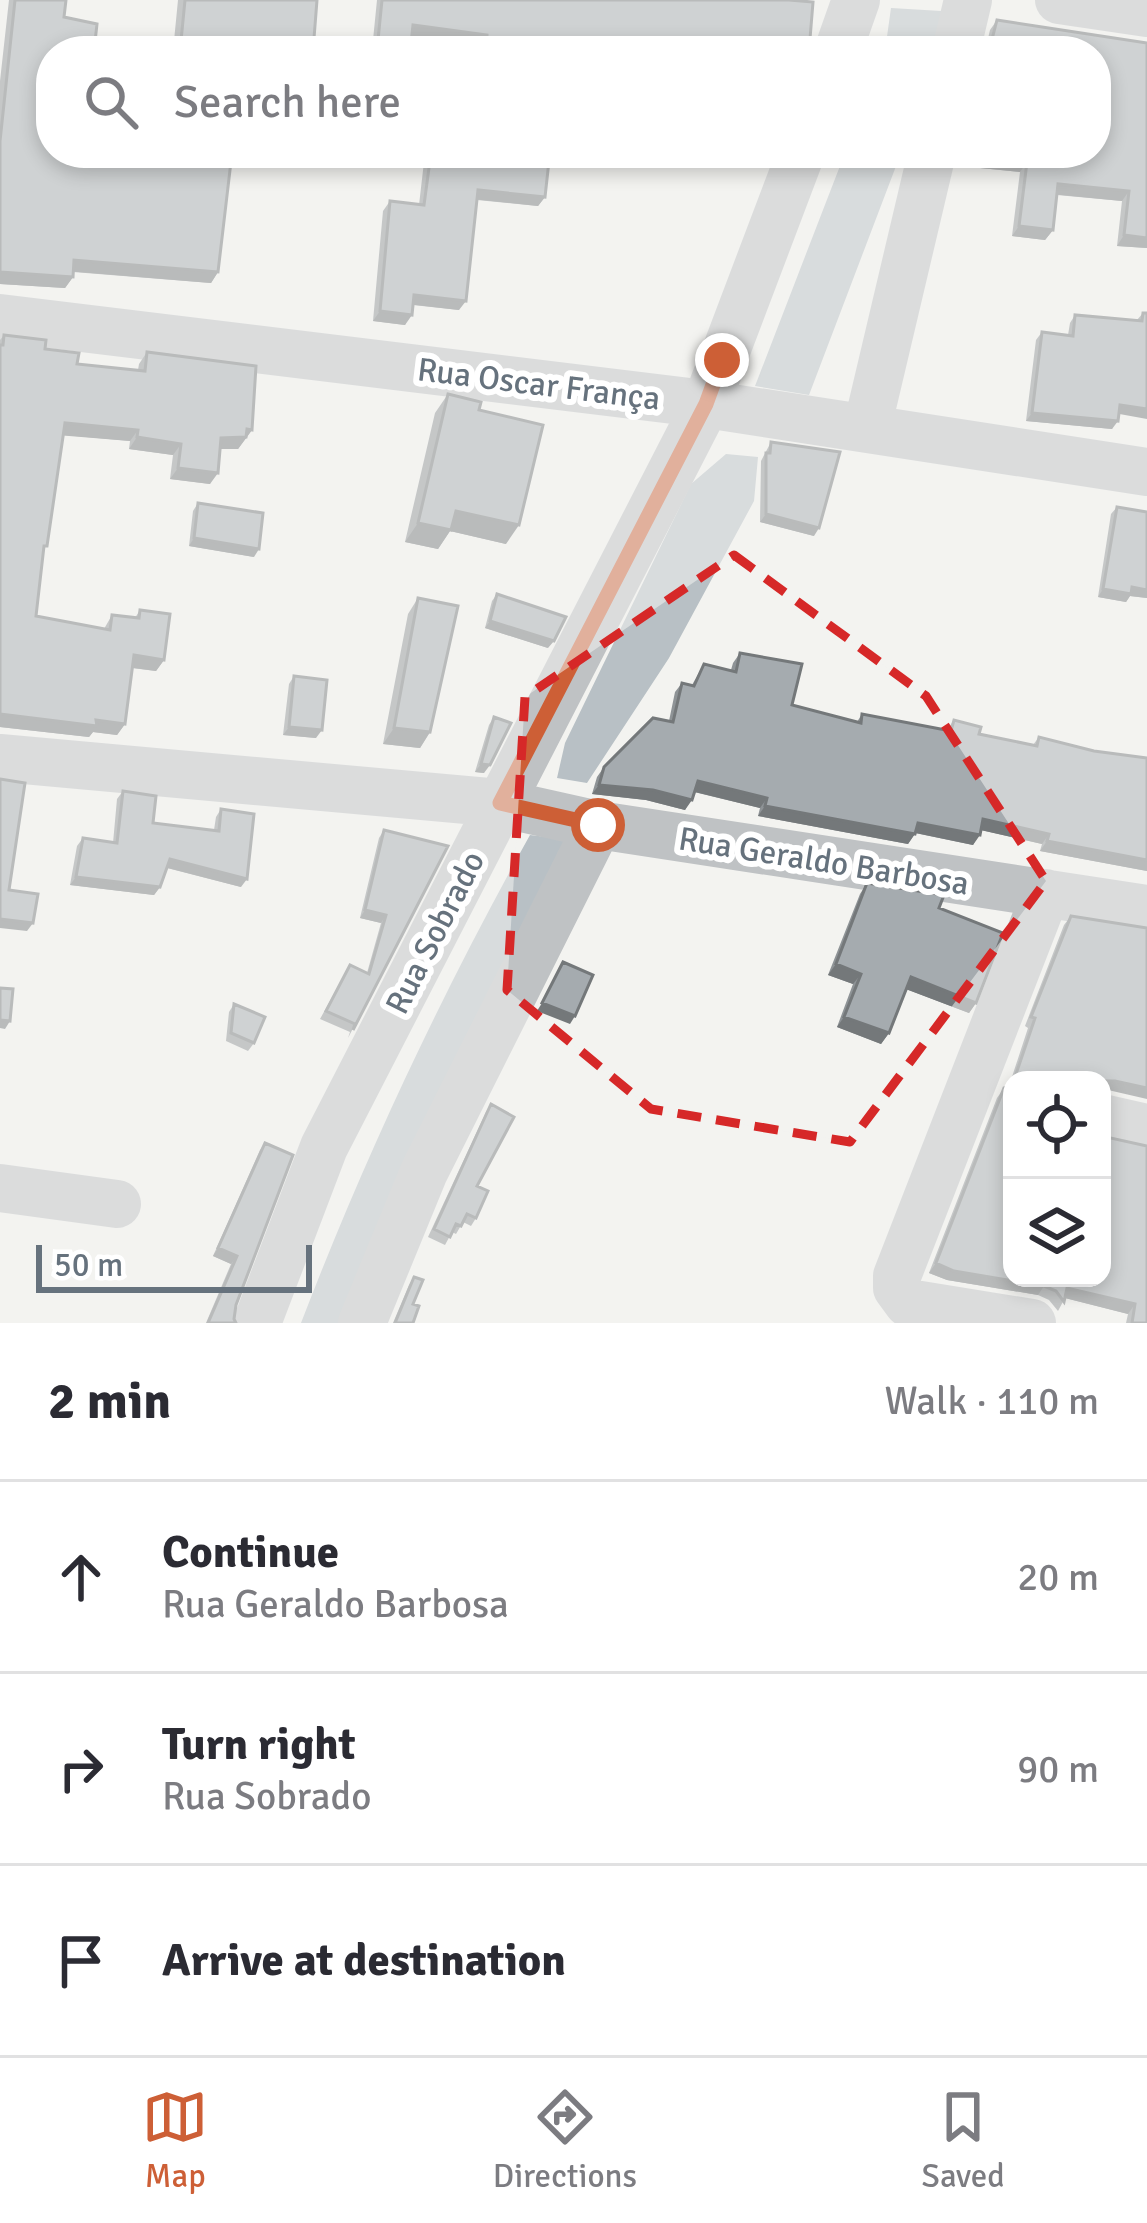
<!DOCTYPE html>
<html lang="en">
<head>
<meta charset="utf-8">
<style>
  :root { --surface:#fff; --page:#f7f7f7; --text:#2b2b33; --muted:#7c7c81; --line:#e1e1e2; --accent:#cd5f36 }
  body { margin:0; font-family:Signika,sans-serif; background:var(--page); color:var(--text) }
  .controls { position:absolute; right:36px; bottom:36px; display:grid; overflow:hidden; border-radius:24px; box-shadow:0 6px 18px #0003 }
  .controls button { width:108px; height:108px; display:grid; place-items:center; padding:0; border:0; border-bottom:3px solid var(--line); background:var(--surface); color:var(--text); font:60px sans-serif }
  .scale { position:absolute; left:36px; bottom:30px; width:276px; box-sizing:border-box; padding-left:12px; border:6px solid #66727d; border-top:0; font-size:33px; line-height:42px; white-space:nowrap; color:#66727d; -webkit-text-stroke:9px #fff; paint-order:stroke }
  .stop { position:absolute; width:36px; height:36px; margin:-27px; border:9px solid #cd5f36; border-radius:50%; background:#fff }
  .stop.end { background:#cd5f36; border-color:#fff; box-shadow:0 3px 12px #0008 }
  .list { margin:0; padding:0; list-style:none }
  h2 { display:flex; justify-content:space-between; align-items:center; height:156px; margin:0; padding:0 48px; font-size:51px }
  h2 small { font-size:39px; font-weight:400; color:var(--muted) }
  .list li { display:grid; grid-template-columns:78px 1fr auto; gap:36px; align-items:center; box-sizing:border-box; height:192px; padding:0 48px; border-top:3px solid var(--line) }
  .list b { display:block; font-size:45px; white-space:nowrap }
  .list p { margin:0; font-size:39px; white-space:nowrap; color:var(--muted) }
  .list em { font-size:39px; font-style:normal; color:var(--muted) }
  .icon { flex:none; width:66px; height:66px; fill:none; stroke:currentColor; stroke-width:2; stroke-linecap:round; stroke-linejoin:round }
  .map { position:relative; flex:none; width:1147px; height:1323px; overflow:hidden }
  .search { position:absolute; background:var(--surface); box-shadow:0 6px 18px #0003; left:36px; right:36px; top:36px; height:132px; display:flex; align-items:center; gap:30px; box-sizing:border-box; padding:0 42px; border-radius:48px; color:var(--muted); font-size:45px }
  .sheet { height:732px; background:var(--surface) }
  nav { display:flex; justify-content:space-around; align-items:center; box-sizing:border-box; height:168px; border-top:3px solid var(--line); background:var(--surface); font-size:33px; color:var(--muted) }
  nav a { display:grid; justify-items:center; gap:6px }
  nav .on { color:var(--accent) }
  .map>svg:first-child { display:block }
</style>
</head>
<body>
<div class="map">
<svg width="1147" height="1323" viewBox="0 0 1147 1323">
  <rect width="100%" height="100%" fill="#f3f3f0"/>
  <!-- water -->
  <path fill="#b8c0c5" d="M891 8 941 11 939 51H885Z
    M845 153H901L809 395 755 386Z
    M726 454 758 457 754 501 669 658 587 783 557 778 565 743 691 484Z
    M530 835 580 841 348 1323H301C366 1154 442 993 530 835Z"/>
  <g fill="none" stroke-linecap="round" stroke-linejoin="round">
    <!-- minor -->
    <path stroke="#bfc2c4" stroke-width="48" d="M1059 0 1147 13
      M838 51 856 0
      M956 51 968 0
      M0 318 706 404 1147 472
      M867 428 932 153
      M0 758 500 803 598 825 1147 909
      M1102 1118 1147 1128
      M0 1188 117 1204
      M257 1323 324 1147 706 404 801 153
      M362 1323 424 1172 598 825
      M1032 1323 908 1303 897 1288V1276L1046 893"/>
  </g>
  <!-- wall -->
  <path fill="#8e9396" d="M9 0H66L51 51 218 272 211 283 73 272V277L65 288 0 284V81Z
    M178 0H317L313 51H173Z
    M377 0H789L809 51H480V45L412 36 411 44 406 51 372 50Z
    M997 20 1147 43V248L1117 246 1122 201 1057 195 1053 230 1045 240 1012 236 1020 172 960 166 961 153H1096V51H985L990 30Z
    M425 153H530L529 158 545 197 538 206 477 200 459 310 413 305 405 325 373 321 383 211 390 201 419 205Z
    M1143 313H1147L1119 414 1112 429 1026 421 1036 340 1042 332 1068 335 1070 323 1075 315 1137 320Z
    M4 335 45 349 77 364 138 370 139 364 147 352 252 430 238 449H220L210 484 170 479 173 455 129 449 130 441 64 435 43 552 36 616 104 629 112 615 135 618 140 610 164 660 156 671 132 668 125 724 117 735 93 732 89 737 0 727V340Z
    M448 394 479 410 506 544 450 531 438 549 405 542 435 413Z
    M771 442 814 536 760 522 761 461Z
    M198 503 254 557 189 546 193 511Z
    M1117 507 1147 512V598L1130 596 1126 602 1098 597 1111 514Z
    M497 594 548 648 485 628 492 601Z
    M418 598 430 732 420 748 383 744 408 614Z
    M740 653 792 705 857 722 862 714 947 730 954 720 979 734 1033 745 1039 737 1094 751 1147 758V871L1040 851 1042 844 981 830 973 845 915 833 908 844 758 816 760 808 694 792 685 810 646 800 592 794 597 777 604 767 669 721 675 692 682 683 692 685 704 664 731 670 733 663Z
    M294 676 316 738 283 735 289 684Z
    M494 717 484 773 475 772 489 725Z
    M123 791 153 823 214 830 216 817 221 809 241 887 167 868 160 887 154 895 70 885 77 846 83 838 113 843 117 799Z
    M384 830 448 846 348 1038 350 1032 320 1019 350 965 367 973 381 923 360 918 379 838Z
    M867 883 939 908 976 1003 969 1013 906 989 889 1033 881 1044 837 1027 853 984 828 975 860 894Z
    M1071 916 1108 1090 1102 1091V1080H1012V1278L1102 1136 1147 1323H1126L1128 1314 1065 1298 1058 1311 1049 1300 1038 1295 947 1280 929 1273 997 1098 1004 1088 1009 1086 1028 1028 1025 1026 1064 925Z
    M234 1004 254 1043 248 1051 226 1041 229 1012Z
    M491 1104 477 1186 476 1218 471 1226 463 1222 456 1234 452 1232 445 1245 428 1237 486 1112Z
    M265 1143 236 1305 234 1319 236 1323H206L231 1264 213 1256 260 1150Z
    M414 1277 413 1323H393L409 1285Z"/>
  <!-- shaded-wall -->
  <path fill="#74787a" d="M413 25 487 35 480 45 406 35Z
    M378 40 411 44 406 51 372 50Z
    M967 156 1027 162 1020 172 960 166Z
    M1058 184 1129 191 1122 201 1051 194Z
    M478 190 545 197 538 206 472 199Z
    M1019 226 1053 230 1045 240 1012 236Z
    M1124 235 1147 238V248L1117 246Z
    M74 260 218 272 211 283 66 271Z
    M0 272 73 277 65 288 0 284Z
    M414 295 466 301 459 310 407 304Z
    M380 311 412 315 405 325 373 321Z
    M1120 405 1147 409V419L1114 413Z
    M1032 413 1118 421 1112 429 1026 421Z
    M65 423 138 430 130 441 57 435Z
    M247 429 252 430 238 449H213L221 438Z
    M137 437 181 444 173 455 129 449Z
    M178 468 218 473 210 484 170 479Z
    M456 511 519 525 506 544 450 531 438 549 405 542 418 523Z
    M766 514 819 528 814 536 760 522Z
    M194 538 259 549 254 557 189 546Z
    M1132 587 1147 590V598L1130 596 1126 602 1098 597 1103 589Z
    M490 621 554 641 548 648 485 628Z
    M134 655 164 660 156 671 126 667Z
    M0 714 96 720 125 724 117 735 93 732 89 737 0 727Z
    M289 727 322 730 316 738 283 735Z
    M394 728 430 732 420 748 383 744Z
    M481 764 490 765 484 773 475 772Z
    M698 781 767 798 760 808 691 791Z
    M599 785 653 790 692 800 685 810 646 800 592 794Z
    M765 806 915 834 908 844 758 816Z
    M983 819 1049 834 1042 844 976 829Z
    M918 823 980 835 973 845 911 832Z
    M1047 841 1147 860V871L1040 851Z
    M170 859 247 879 241 887 164 867Z
    M76 877 160 887 154 895 70 885Z
    M365 910 386 915 381 923 360 918Z
    M0 919 33 923 27 931 0 928Z
    M836 964 861 974 853 984 828 975Z
    M911 977 976 1003 969 1013 903 988Z
    M542 1003 575 1016 570 1024 537 1011Z
    M844 1017 889 1033 881 1044 837 1027Z
    M0 1020 10 1021 5 1029 0 1028Z
    M1115 1081 1147 1088V1099L1108 1090 1102 1091V1082Z
    M218 1248 237 1256 231 1264 213 1256Z
    M936 1263 1044 1286 1038 1295 947 1280 929 1273Z
    M1067 1288 1135 1304 1128 1314 1061 1297Z"/>
  <!-- building -->
  <path fill="#a5abaf" stroke="#74787a" stroke-width="3" d="M15 0H66L64 17 97 24 94 51H51V153H232L218 272 74 260 73 277 0 272V141Z
    M185 0H317L313 51H180Z
    M382 0H789L813 2 809 51H486L487 35 413 25 411 44 378 40Z
    M997 20 1147 43V238L1124 235 1129 191 1058 184 1053 230 1019 226 1027 162 967 156 968 153H1096V51H989Z
    M431 153H530L529 158 549 161 545 197 478 190 466 301 414 295 412 315 380 311 390 201 424 205Z
    M1143 313H1147V409L1120 405 1118 421 1032 413 1042 332 1073 336 1075 315 1142 321Z
    M4 335 46 340 45 349 79 353 77 364 145 371 147 352 256 366 252 430 247 429 246 437 221 438 218 473 178 468 181 444 137 437 138 430 65 423 47 546H44L36 616 110 630 112 615 139 618 140 610 170 614 164 660 134 655 125 724 96 720 97 726 0 714V345H3Z
    M448 394 481 402 479 410 543 425 519 525 456 511 451 530 418 523Z
    M771 442 840 452 819 528 766 514V453H770Z
    M198 503 263 513 259 549 194 538Z
    M1117 507 1147 512V590L1132 587 1131 594 1103 589Z
    M497 594 566 617 554 641 490 621Z
    M418 598 458 606 430 732 394 728Z
    M740 653 802 664 792 705 861 723 862 714 951 731 954 720 981 727 979 734 1037 746 1039 737 1094 751 1147 758V860L1047 841 1049 834 983 819 980 835 918 823 915 834 765 806 767 798 698 781 692 800 653 790 599 785 604 767 653 718 673 722 682 683 694 686 704 664 736 672Z
    M294 676 327 680 322 730 289 727Z
    M494 717 511 723 490 765 481 764Z
    M0 779 25 783 9 890 38 894 33 923 0 919Z
    M123 791 156 796 153 823 219 831 221 809 254 814 247 879 170 859 160 887 76 877 83 838 117 843Z
    M384 830 448 846 353 1030 355 1024 326 1011 350 965 369 974 386 915 365 910Z
    M867 883 944 895 939 908 1003 933 976 1003 911 977 889 1033 844 1017 861 974 836 964Z
    M1071 916 1147 928V1088L1115 1081 1014 1080 1035 1018 1031 1017Z
    M563 962 593 975 575 1016 542 1003Z
    M0 988 13 989 10 1021 0 1020Z
    M234 1004 265 1017 254 1043 231 1033Z
    M1012 1085V1278H1102V1136L1147 1146V1323H1132L1135 1304 1067 1288 1064 1302 1056 1291 1044 1286 954 1271 936 1263 1004 1088Z
    M491 1104 514 1117 477 1186 488 1191 476 1218 467 1214 461 1226 456 1224 450 1237 434 1229Z
    M265 1143 293 1155 236 1305 234 1319 236 1323H208L237 1256 218 1248Z
    M414 1277 423 1280 413 1304 419 1306 413 1323H395Z"/>
  <g fill="none" stroke-linecap="round" stroke-linejoin="round">
    <!-- route -->
    <path stroke="#cd5f36" stroke-width="15" d="M598 825 500 803 706 404 722 360"/>
  </g>
  <!-- marked area -->
  <path d="M0 0H1147V1323H0ZM734 555 926 696 1046 881 850 1142 651 1109 507 990 525 697Z" fill="#f3f3f0" fill-opacity=".55" fill-rule="evenodd"/>
  <path fill="none" stroke="#d62828" stroke-width="9" stroke-dasharray="24 15" stroke-linejoin="round" d="M734 555 926 696 1046 881 850 1142 651 1109 507 990 525 697Z"/>
  <g text-anchor="middle" stroke-width="12" stroke-linejoin="round" paint-order="stroke">
    <!-- street labels -->
    <g font-size="33" fill="#66727d" stroke="#fff">
      <text transform="translate(539 383) rotate(7)" y="12">Rua Oscar França</text>
      <text transform="translate(824 860) rotate(9)" y="12">Rua Geraldo Barbosa</text>
      <text transform="translate(434 932) rotate(-63)" y="12">Rua Sobrado</text>
    </g>
  </g>
</svg>
<div class="controls">
<button><svg class="icon" aria-label="locate" viewBox="0 0 24 24"><circle cx="12" cy="12" r="6"/><path d="M12 2v4M12 18v4M2 12h4M18 12h4"/></svg></button>
<button><svg class="icon" aria-label="layers" viewBox="0 0 24 24"><path d="M12 4l9 5-9 5-9-5zM3 14l9 5 9-5"/></svg></button>
</div>
<div class="scale">50 m</div>
<div class="stop" style="left:598px;top:825px"></div>
<div class="stop end" style="left:722px;top:360px"></div>
<div class="search"><svg class="icon" aria-label="search" viewBox="0 0 24 24"><circle cx="10" cy="10" r="6"/><path d="M15 15l6 6"/></svg>Search here</div>
</div>
<section class="sheet">
<h2>2 min<small>Walk · 110 m</small></h2>
<ul class="list">
<li><svg class="icon" aria-label="ahead" viewBox="0 0 24 24"><path d="M12 20V5M6 11l6-6 6 6"/></svg><div><b>Continue</b><p>Rua Geraldo Barbosa</p></div><em>20 m</em></li>
<li><svg class="icon" aria-label="right" viewBox="0 0 24 24"><path d="M7 20v-9h11M14 6l5 5-5 5"/></svg><div><b>Turn right</b><p>Rua Sobrado</p></div><em>90 m</em></li>
<li><svg class="icon" aria-label="arrive" viewBox="0 0 24 24"><path d="M6 21V4h12l-3 4 3 4H6"/></svg><div><b>Arrive at destination</b></div></li>
</ul>
</section>
<nav>
<a class="on"><svg class="icon" aria-label="map" viewBox="0 0 24 24"><path d="M3 6l6-2 6 2 6-2v14l-6 2-6-2-6 2zM9 4v14M15 6v14"/></svg>Map</a>
<a><svg class="icon" aria-label="directions" viewBox="0 0 24 24"><path d="M12 3l9 9-9 9-9-9zM9 14v-3h6M13 9l2 2-2 2"/></svg>Directions</a>
<a><svg class="icon" aria-label="saved" viewBox="0 0 24 24"><path d="M7 4h10v16l-5-4-5 4z"/></svg>Saved</a>
</nav>
</body>
</html>
